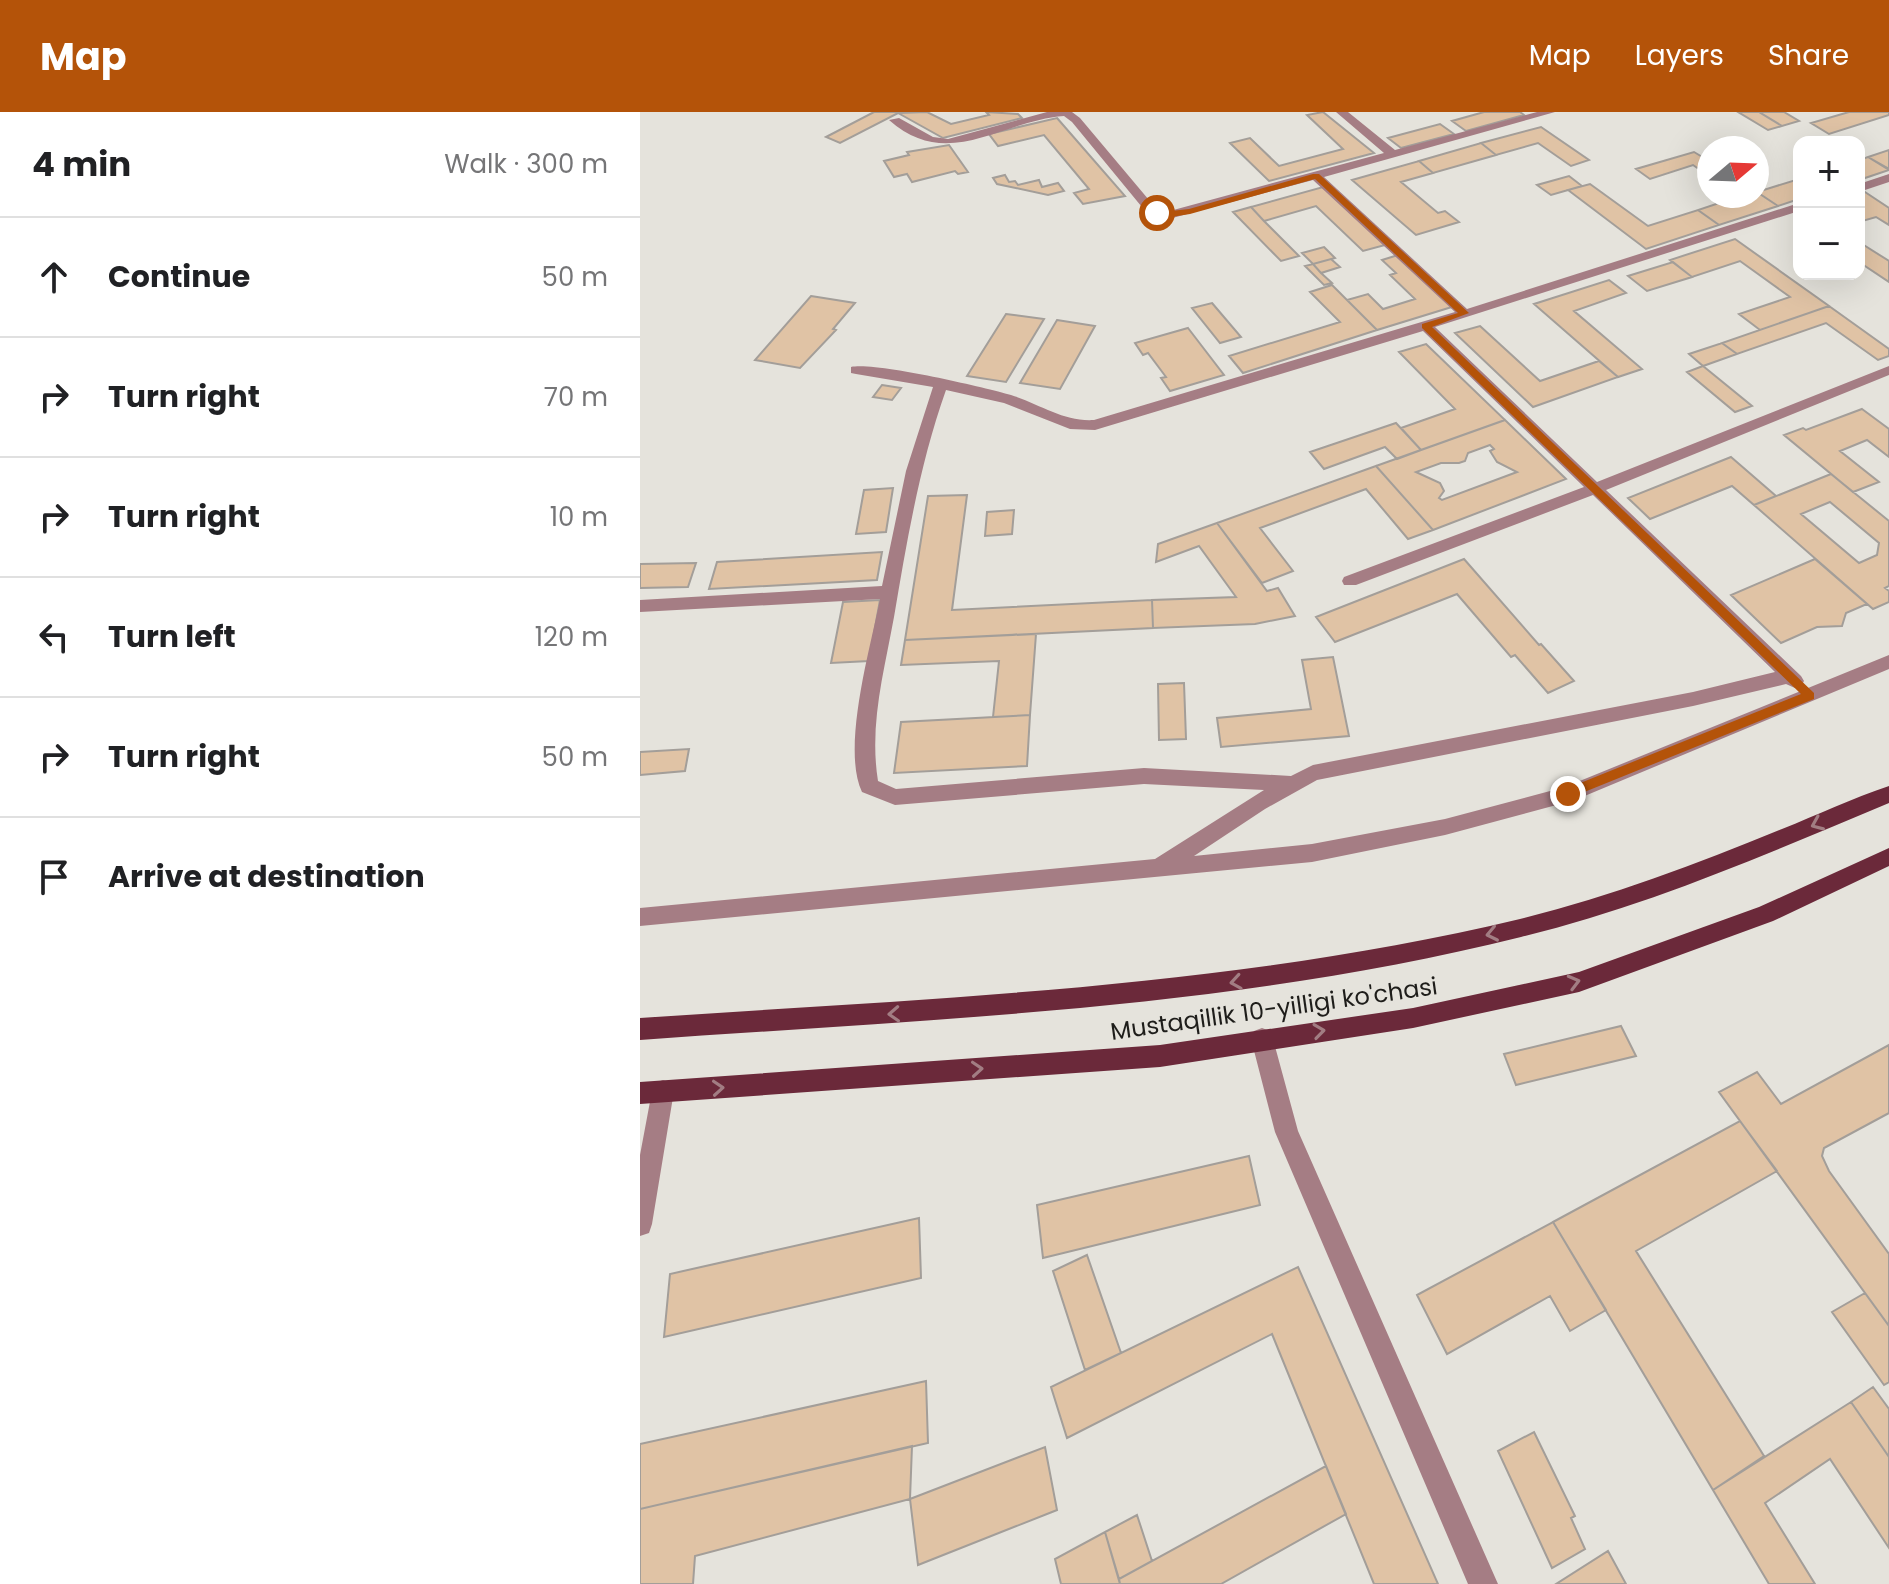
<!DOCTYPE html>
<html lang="en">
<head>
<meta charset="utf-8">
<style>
  :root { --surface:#fff; --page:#f6f6f6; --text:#202124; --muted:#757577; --line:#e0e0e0; --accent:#b45309 }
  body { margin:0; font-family:Poppins,sans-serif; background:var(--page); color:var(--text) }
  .controls { position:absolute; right:24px; top:24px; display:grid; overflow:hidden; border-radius:16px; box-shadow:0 8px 32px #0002 }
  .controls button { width:72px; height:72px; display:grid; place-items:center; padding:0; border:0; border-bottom:2px solid var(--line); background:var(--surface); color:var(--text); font:40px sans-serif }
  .compass { position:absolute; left:1057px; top:24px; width:72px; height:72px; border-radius:50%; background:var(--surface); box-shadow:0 8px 32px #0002; rotate:71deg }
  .stop { position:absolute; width:24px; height:24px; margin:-18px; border:6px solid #b45309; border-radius:50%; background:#fff }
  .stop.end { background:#b45309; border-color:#fff; box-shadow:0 2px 8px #0008 }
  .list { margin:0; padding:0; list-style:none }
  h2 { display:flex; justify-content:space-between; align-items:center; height:104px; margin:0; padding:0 32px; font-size:34px }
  h2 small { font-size:26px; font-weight:400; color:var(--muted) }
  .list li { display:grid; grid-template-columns:52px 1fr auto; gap:24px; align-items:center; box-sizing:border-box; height:120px; padding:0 32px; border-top:2px solid var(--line) }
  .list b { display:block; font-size:30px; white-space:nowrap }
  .list em { font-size:26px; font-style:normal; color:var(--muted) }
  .icon { flex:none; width:44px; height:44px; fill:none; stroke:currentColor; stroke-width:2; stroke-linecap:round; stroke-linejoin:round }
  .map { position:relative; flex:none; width:1249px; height:1472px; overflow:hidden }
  header { display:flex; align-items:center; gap:48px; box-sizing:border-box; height:112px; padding:0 40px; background:var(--accent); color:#fff }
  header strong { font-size:38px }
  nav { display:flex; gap:44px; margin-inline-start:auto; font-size:28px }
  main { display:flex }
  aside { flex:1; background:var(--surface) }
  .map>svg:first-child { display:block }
</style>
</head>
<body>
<header>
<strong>Map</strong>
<nav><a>Map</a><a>Layers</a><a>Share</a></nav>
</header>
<main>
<aside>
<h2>4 min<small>Walk · 300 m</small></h2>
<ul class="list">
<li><svg class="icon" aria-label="ahead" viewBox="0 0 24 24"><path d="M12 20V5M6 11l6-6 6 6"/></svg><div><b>Continue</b></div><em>50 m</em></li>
<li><svg class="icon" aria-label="right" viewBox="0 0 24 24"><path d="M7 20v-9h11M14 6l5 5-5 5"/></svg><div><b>Turn right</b></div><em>70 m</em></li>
<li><svg class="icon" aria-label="right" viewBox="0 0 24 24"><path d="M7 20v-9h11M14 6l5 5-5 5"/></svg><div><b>Turn right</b></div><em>10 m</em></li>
<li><svg class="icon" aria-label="left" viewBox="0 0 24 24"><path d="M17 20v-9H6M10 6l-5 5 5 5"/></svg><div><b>Turn left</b></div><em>120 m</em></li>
<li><svg class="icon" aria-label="right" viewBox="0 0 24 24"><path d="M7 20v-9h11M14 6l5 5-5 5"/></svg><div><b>Turn right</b></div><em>50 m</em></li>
<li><svg class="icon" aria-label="arrive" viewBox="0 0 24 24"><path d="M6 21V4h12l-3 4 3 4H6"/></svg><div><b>Arrive at destination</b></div></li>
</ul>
</aside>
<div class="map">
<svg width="1249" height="1472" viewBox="0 0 1249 1472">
  <rect width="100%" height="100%" fill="#e5e3dc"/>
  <!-- building -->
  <path fill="#e0c3a5" stroke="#a39e99" stroke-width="2" fill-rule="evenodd" d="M234 0H260L200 31 186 25Z
    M287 0 311 12 349 3 346 0 378 2 382 6 303 26 258 1Z
    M683 0 734 41 629 69 590 31 610 26 639 54 703 37 667 3Z
    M844 0H880L884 3 826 19 812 9Z
    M1098 0H1119L1142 14 1128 18Z
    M1119 0H1144L1159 9 1142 14Z
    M1209 0H1249V3L1189 22 1171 11Z
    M417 6 485 84 443 92 434 81 449 77 404 23 358 34 349 22Z
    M800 12 814 22 761 36 748 26Z
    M901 15 949 48 931 54 898 31 856 43 841 31Z
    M841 31 856 43 793 61 779 49Z
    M309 33 328 60 318 62 315 59 272 70 267 62 254 65 244 49 269 43 267 40Z
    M1249 38V57L1228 45Z
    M1054 40 1069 49V64L1053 53 1010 67 996 57Z
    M1228 45 1249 58 1219 68V48Z
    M779 49 793 61 761 70 798 101 805 99 819 110 776 123 712 68Z
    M365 63 369 70 375 69 378 73 399 68 402 75 418 71 424 79 408 83 357 72 353 66Z
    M929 64 942 74 911 83 897 73Z
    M1159 67V87L1138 94 1117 80Z
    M950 72 1008 114 1058 98 1079 113 1006 137 928 78Z
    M683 75 745 133 723 139 676 94 624 109 611 95Z
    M1117 80 1138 94 1079 113 1058 98 1100 84H1117Z
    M1225 80 1249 96V113L1236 105 1219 110V82Z
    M611 95 624 109 659 144 641 149 593 100Z
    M1095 127 1189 194 1120 218 1099 202 1150 185 1100 149 1052 165 1030 148Z
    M1219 130 1249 149V170L1219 150Z
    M684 135 695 146 673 152 662 141Z
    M758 143 815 194 737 218 707 188 728 182 743 197 775 187 750 163 756 161 742 148Z
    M691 147 700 155 681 161 673 152Z
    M1033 150 1052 165 1007 179 988 164Z
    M673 152 681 161 692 171 684 173 665 154Z
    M969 168 986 181 934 199 1002 257 978 265 894 192Z
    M692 173 737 218 603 261 589 244 700 210 670 180Z
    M171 184 215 191 193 217 196 218 160 256 115 248Z
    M572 191 601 225 580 231 552 196Z
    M1189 194 1249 237V244L1238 248 1186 211 1097 242 1082 231Z
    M366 202 404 207 366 270 327 264Z
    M417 208 455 214 420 277 380 271Z
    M840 214 900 269 959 249 978 265 893 295 815 221Z
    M548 216 584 263 530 279 521 266 526 265 508 241 503 243 495 231Z
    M1082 231 1097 242 1063 254 1049 242Z
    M786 232 865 308 781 338 761 316 815 297 759 240Z
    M1063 254 1112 294 1095 300 1047 260Z
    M242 273 261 276 252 288 233 285Z
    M1222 297 1249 317V345L1227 328 1200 339 1239 370 1213 380 1144 323 1163 316 1166 318Z
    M865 308 926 367 793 418 736 354ZM850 333 854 337 850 339 857 350 877 360 802 388 799 386 804 379 800 371 776 360 801 351H819L825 349 828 341Z
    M756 311 781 338 757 347 745 335 684 357 670 340Z
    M1091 345 1136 384 1114 393 1092 374 1010 407 988 386Z
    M736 354 793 418 768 427 726 377 620 416 653 459 622 471 577 411Z
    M1191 362 1249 409V474L1245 476 1249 479V490L1233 497 1114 393ZM1190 390 1239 431 1237 443 1219 451 1161 402Z
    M253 376 246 420 216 422 224 378Z
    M327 383 312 498 512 488 513 516 265 528 288 384Z
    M374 398 372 422 345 424 347 400Z
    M577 411 627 479 638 476 655 504 615 512 513 516 512 488 596 485 559 434 516 450 518 432Z
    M242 440 237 468 69 477 77 450Z
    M824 447 899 533 901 532 934 569 908 581 875 543 871 545 817 482 695 530 676 505Z
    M1175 447 1227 492 1206 501 1202 514 1177 515 1141 531 1091 483Z
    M56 451 48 475 0 476V452Z
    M240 488 229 549 191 551 203 490Z
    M396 522 390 603 353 605 359 549 261 553 265 528Z
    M693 545 709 624 581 635 577 606 671 597 662 548Z
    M544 571 546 627 519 628 518 572Z
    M390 603 387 654 254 661 261 610Z
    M49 637 45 659 0 663V640Z
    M981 914 996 944 876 973 864 942Z
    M1249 933V1001L1184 1036 1182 1044 1189 1059 1249 1142V1214L1079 980 1117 960 1141 992Z
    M1100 1009 1137 1059 996 1139 1124 1344 1073 1378 913 1110Z
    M609 1044 620 1093 403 1146 397 1093Z
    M279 1106 281 1166 24 1225 30 1162Z
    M913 1110 966 1198 930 1219 910 1184 807 1242 777 1183Z
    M447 1143 481 1241 445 1258 413 1159Z
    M658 1155 798 1472H734L632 1222 427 1326 411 1275Z
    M1225 1181 1249 1214V1270L1244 1273 1192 1200Z
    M286 1269 288 1331 0 1397V1332Z
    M1233 1275 1249 1297V1345L1211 1290Z
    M1211 1290 1249 1345V1436L1190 1347 1125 1391 1175 1472H1129L1073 1378Z
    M894 1320 935 1404 931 1406 945 1437 912 1456 858 1339Z
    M272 1334 270 1387 55 1444 53 1472H0V1397Z
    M405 1335 417 1398 278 1453 270 1387Z
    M686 1354 706 1402 581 1472H480L479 1467Z
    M497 1403 512 1449 479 1467 465 1420Z
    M465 1420 480 1472H421L415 1447Z
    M968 1439 986 1472H916Z"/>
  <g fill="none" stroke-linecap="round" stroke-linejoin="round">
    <!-- minor -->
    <path fill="#a57d84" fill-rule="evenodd" d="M407 0H432L440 6 514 94 526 100 744 41 696 0H708L755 38 897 0H915L684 65 827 197 1159 91V99L795 215 957 370 1249 254V263L966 378 1161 564 1164 569 1161 574 1155 576 1146 572 1053 594 677 668 625 697 554 744 672 732 805 707 925 675 1249 543V557L935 688 805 723 672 750 0 814V796L515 747 624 678 504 672 255 693 222 680C201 636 231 534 240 487L0 500V488L242 474 266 359 293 275 216 262 211 261V255C237 250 342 275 371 283 400 292 424 310 454 308L815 200 673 68 525 108 506 100 432 10 424 4C359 9 308 60 249 8L259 6 293 25 308 27ZM783 219 944 375 704 465 702 469 704 473H716L953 383 1135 560 1053 580 673 653 651 664 504 656 256 677 238 669C229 613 244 560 254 505 267 428 280 351 306 278L364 291 430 317 455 318Z
      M1249 62V70L1219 80V72Z
      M622 916 630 919 633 927 658 1019 858 1472H828L635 1020 611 927 614 919Z
      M23 968 31 971 34 979 12 1112 9 1121 0 1124V1043L12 979 15 971Z"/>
    <!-- major -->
    <path fill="#6b293a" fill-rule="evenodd" d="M1249 674V691C1129 741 1008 794 881 825 593 897 294 907 0 928V906C294 886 592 876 880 807 970 785 1056 752 1142 717 1177 703 1213 686 1249 674Z
      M1249 736V754L1133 809 939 880 773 916 520 955 0 992V970L520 933 773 896 939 860 1119 795Z"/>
  </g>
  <!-- one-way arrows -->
  <defs><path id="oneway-chevron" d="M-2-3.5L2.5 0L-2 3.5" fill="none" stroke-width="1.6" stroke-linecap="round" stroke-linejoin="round" transform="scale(2)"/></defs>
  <g stroke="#a27d83">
    <use href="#oneway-chevron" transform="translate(1177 712) rotate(157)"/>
    <use href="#oneway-chevron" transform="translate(852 822) rotate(168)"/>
    <use href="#oneway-chevron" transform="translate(596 870) rotate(171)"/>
    <use href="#oneway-chevron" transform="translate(934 870) rotate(-15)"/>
    <use href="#oneway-chevron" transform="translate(254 902) rotate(177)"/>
    <use href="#oneway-chevron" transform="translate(679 919) rotate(-8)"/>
    <use href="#oneway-chevron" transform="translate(337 957) rotate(-4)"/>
    <use href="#oneway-chevron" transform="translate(78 976) rotate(-4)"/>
  </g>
  <!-- route -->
  <path fill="#b45309" d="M673 62H679L829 201 792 215 1174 581V587L932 685H923V678L1161 582 782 216V212L818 201 675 67 550 102 525 106 513 101 549 97Z"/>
  <g text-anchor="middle" stroke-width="6" stroke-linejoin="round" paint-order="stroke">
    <!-- street labels -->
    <g font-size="24" fill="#1e1d1a" stroke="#e5e3dc">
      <text transform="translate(634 897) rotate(-8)" y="8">Mustaqillik 10-yilligi ko'chasi</text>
    </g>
  </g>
</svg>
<div class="controls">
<button>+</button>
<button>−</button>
</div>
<svg class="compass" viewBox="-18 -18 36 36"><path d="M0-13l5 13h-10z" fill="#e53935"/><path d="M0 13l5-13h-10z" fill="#757577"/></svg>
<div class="stop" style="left:517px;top:101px"></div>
<div class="stop end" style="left:928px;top:682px"></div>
</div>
</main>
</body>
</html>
